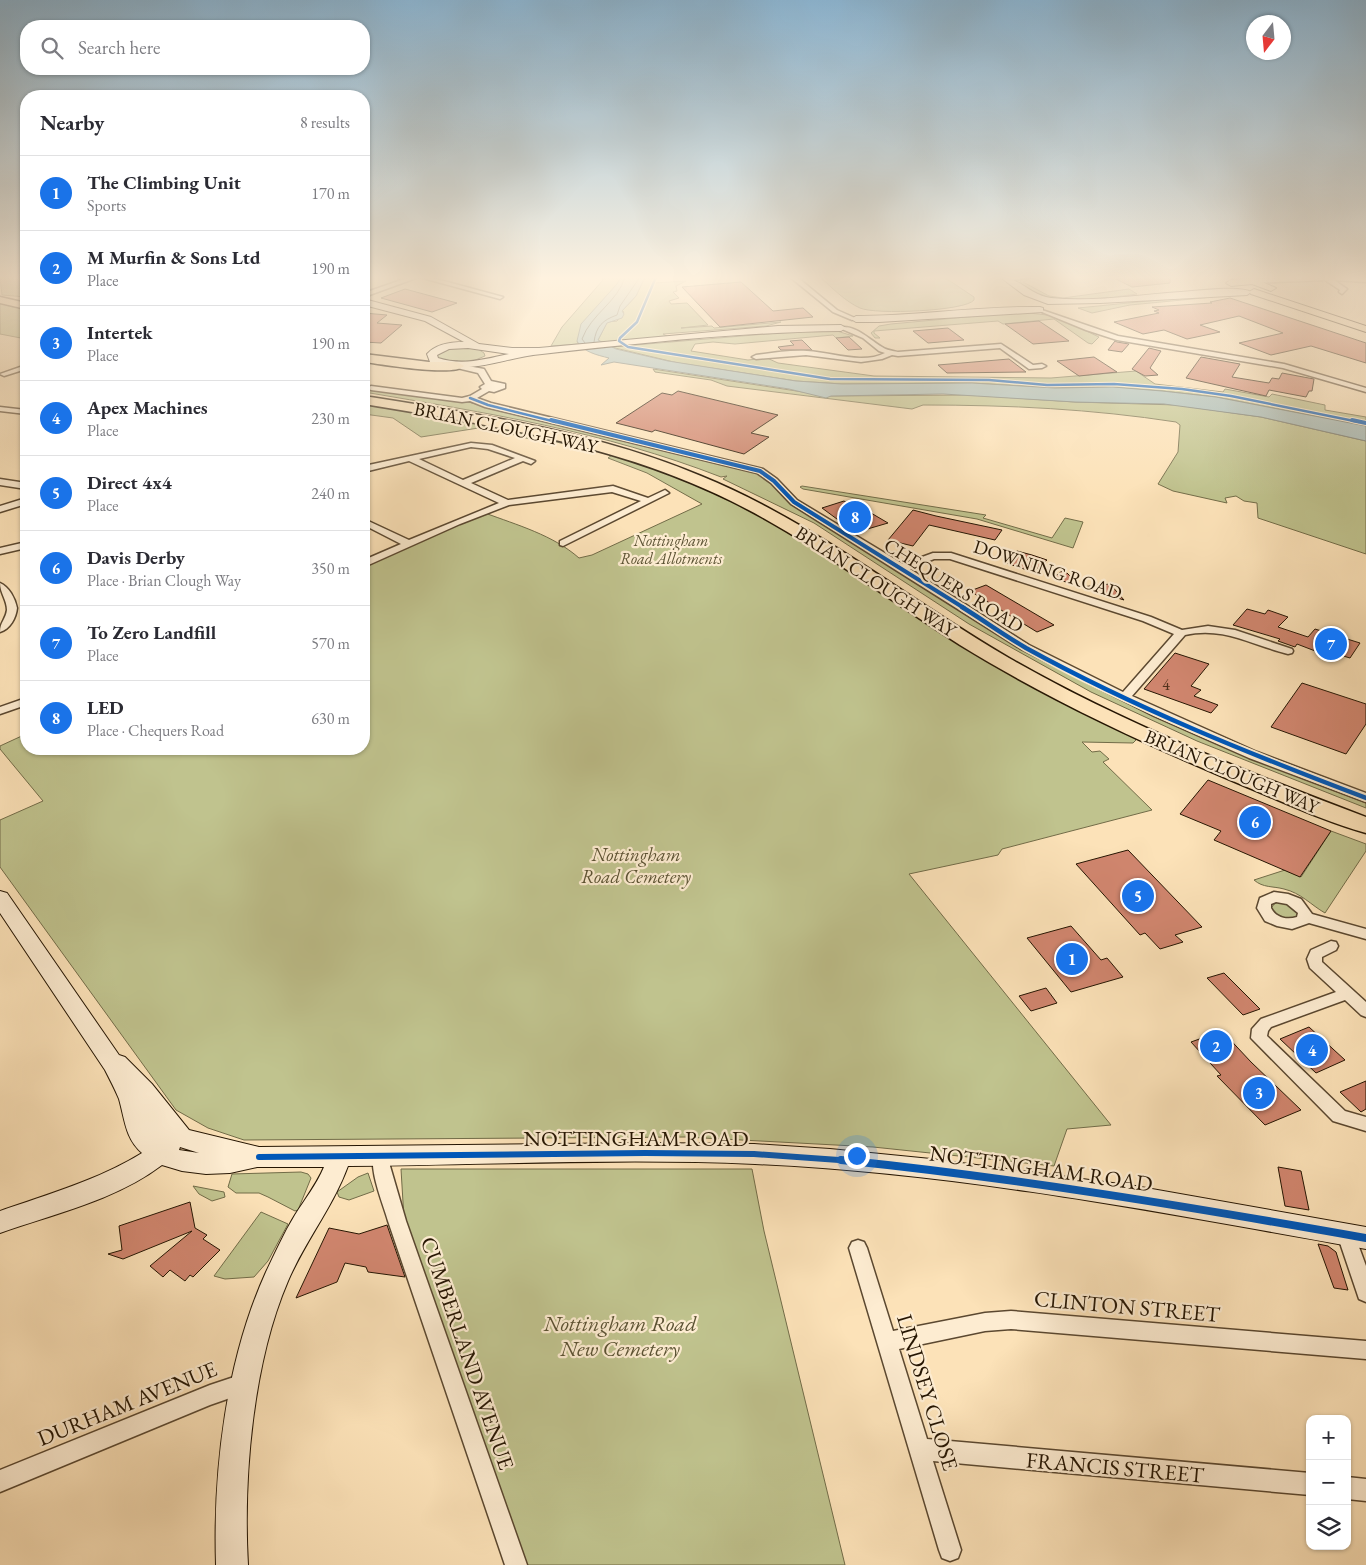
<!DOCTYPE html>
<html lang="en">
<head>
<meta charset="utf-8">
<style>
  :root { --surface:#fff; --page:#f2f2f3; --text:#2b2b33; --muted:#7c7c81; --line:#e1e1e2; --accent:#1a73e8 }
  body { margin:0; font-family:"EB Garamond",serif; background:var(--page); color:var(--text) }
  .controls { position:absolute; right:15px; bottom:15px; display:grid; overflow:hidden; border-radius:10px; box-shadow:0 1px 4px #0004 }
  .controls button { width:45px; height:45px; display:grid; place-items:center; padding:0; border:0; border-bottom:1px solid var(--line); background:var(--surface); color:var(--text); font:25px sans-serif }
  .compass { position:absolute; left:1246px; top:15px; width:45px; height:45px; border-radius:50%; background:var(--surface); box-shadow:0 1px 4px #0004; rotate:196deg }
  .you { position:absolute; left:856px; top:1155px; width:18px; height:18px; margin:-12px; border:4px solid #fff; border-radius:50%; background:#1a73e8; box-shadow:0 0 0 8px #1a73e833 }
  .badge { display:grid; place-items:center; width:32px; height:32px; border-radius:50%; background:var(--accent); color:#fff; font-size:16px; font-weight:700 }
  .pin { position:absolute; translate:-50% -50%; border:2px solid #fff; box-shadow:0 1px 5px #0006 }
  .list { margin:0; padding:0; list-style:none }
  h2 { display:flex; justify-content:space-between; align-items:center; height:65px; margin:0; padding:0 20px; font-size:21px }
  h2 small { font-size:16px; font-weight:400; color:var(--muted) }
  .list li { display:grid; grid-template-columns:32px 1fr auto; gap:15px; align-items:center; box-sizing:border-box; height:75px; padding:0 20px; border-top:1px solid var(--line) }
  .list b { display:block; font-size:19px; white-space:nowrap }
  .list p { margin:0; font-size:16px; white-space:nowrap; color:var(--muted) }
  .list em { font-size:16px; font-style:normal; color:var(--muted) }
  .icon { flex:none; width:28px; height:28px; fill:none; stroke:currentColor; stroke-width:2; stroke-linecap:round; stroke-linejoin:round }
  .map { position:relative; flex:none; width:1366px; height:1565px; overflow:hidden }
  .search { position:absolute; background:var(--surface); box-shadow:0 1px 4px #0004; left:20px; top:20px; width:350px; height:55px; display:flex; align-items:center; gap:12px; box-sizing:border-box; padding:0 18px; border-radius:20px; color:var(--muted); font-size:19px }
  .panel { position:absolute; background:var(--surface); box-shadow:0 1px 4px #0004; left:20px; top:90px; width:350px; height:665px; border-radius:20px }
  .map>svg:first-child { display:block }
</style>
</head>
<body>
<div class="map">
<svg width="1366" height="1565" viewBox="0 0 1366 1565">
  <rect width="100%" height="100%" fill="#fce2b8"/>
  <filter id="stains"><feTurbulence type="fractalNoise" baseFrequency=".004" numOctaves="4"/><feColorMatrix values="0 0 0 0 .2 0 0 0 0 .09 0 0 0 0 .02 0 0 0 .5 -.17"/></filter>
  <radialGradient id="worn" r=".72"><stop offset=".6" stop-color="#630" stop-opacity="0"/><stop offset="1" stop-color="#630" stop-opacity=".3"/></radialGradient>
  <!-- green -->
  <path fill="#c0c38e" stroke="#726c48" d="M0 277H26V297L2 295Z
    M601 277H621L617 284 595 311 577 342 579 344 551 346 562 327 603 280Z
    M645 277H653L654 283 686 281 676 286 677 291 673 292 679 298 669 301 671 304 687 303 708 325 681 328 712 326 714 328 781 322 766 326 663 334 669 337 601 342 598 340 607 322 617 321 624 312 622 311 636 296Z
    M820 277H944L974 297V300C966 311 875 315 860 308 846 302 831 287 820 277Z
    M1029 279 1023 282 1049 296 1063 298 1129 289 1137 294C1098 299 1054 309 1020 283L1021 280Z
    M1208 295 1213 297 1130 305 1092 313 1078 308Z
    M0 301 26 307V339L0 334Z
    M1021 312 1055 316 1099 337 1092 344 1088 343 1054 319 1003 324 998 321 874 331V333L880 338H875L871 333 879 326 891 324Z
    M814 330 837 331 853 336 836 338 833 335 735 344 713 342 695 344 691 351 748 360 767 358 778 363 874 376 1051 378 1136 371 1155 384 1223 392 1225 389 1269 397 1272 394 1325 405V410L1366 417V423L1237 396 1366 424V426L1216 397 1162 391 1104 387 1055 388 972 383 842 384 796 381 678 363 611 347Z
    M462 347 478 349 484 353 485 356 468 363 439 360 437 356 444 350Z
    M653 369 829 396 971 395 1075 402 1177 405 1261 417 1366 441V554L1258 518 1257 503 1244 501 1236 496 1225 498 1227 503 1173 491 1158 484 1178 452 1180 425 1176 422C1092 409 1009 405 923 405L912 409 727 386 711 380 655 372Z
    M364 389 468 402 753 471 772 483 804 511C907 578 1009 646 1118 699 1199 739 1283 771 1366 803V808L1197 741 1091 692 969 624 814 523 723 479 727 476 721 477C603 431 487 413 364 392Z
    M364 404 493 426 569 443V445L548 440 541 442 485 427 421 437 393 418 364 414Z
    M612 455 665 472 729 497 1134 736 1136 740 1133 743 1082 742 1092 752 1100 751 1109 759 1103 762 1152 810 1002 849 998 855 909 874 1111 1125 1067 1129 1054 1166 873 1147 685 1137 244 1140 208 1128 176 1110 0 867V820L43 801 0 749V746L26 734V749H364V567L485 513C517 525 553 535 579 558L592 555 702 504 647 473 608 458Z
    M802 486 986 515 983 518 1052 538 1065 518 1083 522 1073 548 977 519 803 489 800 487Z
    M1331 831 1366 844V851L1325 913C1311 905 1301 893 1284 889 1273 886 1263 888 1254 880L1285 870 1301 877Z
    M1276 902 1288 903 1297 911V916C1287 922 1276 917 1271 908Z
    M401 1169H752L764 1231 845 1565H526L404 1219Z
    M301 1172 308 1174 311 1178 298 1210 295 1211 268 1197 259 1193H236L228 1187 232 1174Z
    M368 1173 374 1191 349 1200 339 1197 337 1192 358 1177Z
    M193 1186 224 1192 225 1197 212 1201 199 1194Z
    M261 1212 288 1224 268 1261 254 1277 225 1279 214 1276Z"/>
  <!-- water -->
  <path fill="#a3bbb9" stroke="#717970" d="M621 277H645L636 296 622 311 624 314 622 318 607 323 598 340 616 349 668 361 796 381 842 384 972 383 1055 388 1113 387 1162 391 1216 397 1366 426V441L1261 417 1164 404 1075 402 943 394 831 396 826 398 789 389 614 362 601 365 609 358C597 355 583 352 577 341L581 324 617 284Z"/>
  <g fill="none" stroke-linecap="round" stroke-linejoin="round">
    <!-- shore -->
    <path stroke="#64685e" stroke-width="1" d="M594 342C596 326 603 320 617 315L620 306 640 277
      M585 343 582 339C591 314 618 302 625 277"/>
  </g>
  <!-- building -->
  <path fill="#d1866f" stroke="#251502" d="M1112 277H1170V283L1132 287Z
    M741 282 773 311 803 308 813 317 720 327 682 287Z
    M405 289 457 303 432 312 381 298Z
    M1230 298 1366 343V363L1311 346 1271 355 1239 343 1283 333 1239 316 1200 325 1220 332 1187 339 1164 330 1143 334 1114 322 1159 313 1154 311 1159 310 1152 307 1212 303 1210 302Z
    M364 313 387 315 377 323 402 325 381 343 364 342Z
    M1039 321 1069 341 1033 344 1005 324Z
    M948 328 964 340 928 343 913 331Z
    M849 337 862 349 848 350 836 338Z
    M802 340 812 350H781L778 347 794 345 790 341Z
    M1115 341 1117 342 1129 344 1122 352 1108 350Z
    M1149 348 1161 351 1150 368 1158 375 1145 376 1132 369Z
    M1094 357 1117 372 1079 376 1057 361Z
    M1201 357 1240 364 1232 377 1269 383 1272 378 1279 379 1282 373 1314 379 1312 391H1309L1306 397 1269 390 1266 396 1186 378Z
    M1009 359 1026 372 947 373 938 365Z
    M678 391 778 415 751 433 769 437 744 454 655 430 652 432 616 423 662 393 672 395Z
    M844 501 849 504 854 503 888 523 864 530 847 520 841 522 822 508Z
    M913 510 936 516 1002 530 995 540 929 525 913 546 888 540Z
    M1017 551 1032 555 1047 560 1033 572 1003 562Z
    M1062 571 1067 573 1081 587 1110 584 1124 600 1053 578Z
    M986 585 1054 625 1037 632 970 591Z
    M1247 609 1265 614 1268 610 1288 617 1278 627 1308 637 1315 629 1360 643 1350 658 1340 655 1336 659 1297 644 1295 647 1278 641 1280 639 1233 625Z
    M1175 653 1209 664 1191 686 1201 690 1194 696 1218 705 1211 713 1144 689Z
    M1302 683 1366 704V724L1346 754 1271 727Z
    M1208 780 1331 831 1300 877 1214 840 1221 831 1180 814Z
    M1128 850 1202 927 1175 935 1183 942 1160 949 1145 933 1140 935 1076 864Z
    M1071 926 1101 960 1107 958 1123 977 1071 992 1027 938Z
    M1224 973 1260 1009 1243 1015 1207 978Z
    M1046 988 1057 1003 1031 1011 1019 996Z
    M1309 1027 1345 1060 1316 1073 1280 1039Z
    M1222 1031 1251 1062 1301 1110 1265 1125 1217 1076 1221 1075 1191 1042Z
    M1366 1081V1109L1361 1112 1340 1092Z
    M1278 1167 1301 1171 1309 1210 1285 1206Z
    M190 1202 195 1228 207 1235 203 1239 220 1250 193 1277 190 1275 185 1281 170 1270 163 1277 150 1266 192 1231 123 1259 108 1254 122 1250 119 1226Z
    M387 1225 405 1277 368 1272 366 1267 345 1263 337 1282 296 1298 329 1228 359 1234Z
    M1318 1244 1328 1246 1336 1252 1348 1290 1334 1288Z"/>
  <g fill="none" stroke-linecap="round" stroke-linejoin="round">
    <defs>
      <path id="street" d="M410 277H429L503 297 500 299 419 277 364 297V293Z
        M790 277H797L837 310 855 318 852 320 833 312Z
        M1009 277H1032L1007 281 1004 279Z
        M1309 277 1366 278V282L1334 280 1347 289 1342 294 1339 292 1340 290 1325 280 1253 283 1250 281 1253 279Z
        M1042 310 1118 336 1284 364 1366 388V392L1283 368 1117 340 1086 330 1042 312Z
        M842 327C857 326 870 340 882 347 886 350 893 351 898 352L1001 344 1033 365 1042 364 1046 366 1042 368 1029 369 1000 348 898 356 892 355 882 359 861 362 806 355 756 359 752 357 756 355C773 353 790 350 807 351 831 352 862 365 885 353L879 351 863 338 842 329Z
        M457 364 484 369 491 381 505 384V388L494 392 489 391 477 398 491 403 763 469 777 479 797 500 903 564 933 553H951L1151 617 1182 630 1208 626 1235 630 1292 649 1293 651 1292 653 1288 654C1252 645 1223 626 1185 635L1132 696 1257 752 1366 793V802L1249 758 1154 716 1021 649 791 504 771 483 757 473 485 407 470 401 462 402 371 390 367 388 371 386 462 398 470 396 482 389 480 387 485 384 478 373 457 368ZM934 559H950L1143 621 1174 634 1123 692 1029 645 910 569Z
        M26 365V369L4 376 0 374Z
        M0 407 26 410V414L0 411Z
        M471 443 492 445 535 461 531 464 523 461 471 483 508 500 613 486 648 498 665 490 669 493 563 546 560 545V541L641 501 612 492 509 505 460 524 364 567V560L401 544 364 525V519L409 540 499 503 409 461 364 472V466ZM471 447 488 449 515 458 463 480 419 459Z
        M0 479 26 483V489L0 485Z
        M26 498V504L0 512V506Z
        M26 542V548L0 554V548Z
        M0 583C9 587 15 598 17 608 16 618 10 629 0 632 0 622 6 619 7 610 7 600 0 593 0 583Z
        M26 698V705L0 714V707Z
        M1274 892 1288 894 1301 899 1312 914 1366 929V939L1309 923 1292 929 1277 926 1265 921 1257 908 1260 898ZM1276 902 1287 904 1298 913 1297 917C1287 920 1276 918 1271 908V904Z
        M1331 941 1336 942 1338 946 1336 950 1322 957V962L1366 1002V1017L1361 1015 1345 1000 1271 1027 1268 1031 1267 1036 1345 1111 1366 1117V1131L1333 1121 1251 1038 1252 1029 1261 1019 1336 992 1310 968 1307 959 1311 950Z
        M381 1148 387 1150 390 1155V1166L406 1221 527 1565H505L388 1221C383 1203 367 1166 375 1150Z
        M1346 1226 1352 1228 1366 1266V1302L1359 1299 1357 1293 1337 1234 1340 1228Z
        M858 1240 864 1242 867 1248 893 1331 985 1313 1011 1311 1366 1341V1359L1011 1329 985 1331 899 1349 927 1439 1310 1473V1495L933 1461 961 1550 958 1558 950 1561 942 1558 939 1550 849 1248 852 1242Z
        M246 1373 253 1376 256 1383 253 1390 210 1405 0 1492V1470L210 1385Z
        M1347 1477 1366 1479V1501L1347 1499Z"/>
      <path id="secondary" d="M1000 277C1019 277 1031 296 1051 298 1094 302 1138 295 1180 292 1194 291 1242 285 1251 292L1247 295 1100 303 1048 304 1024 295Z
        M364 299 431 317 479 344 512 348H539L778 326 841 325 846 328 841 331C741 332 641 343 542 354 500 358 473 376 430 362L427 354C436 344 450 342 464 342L425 321 364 305ZM468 348 509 354C485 359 463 366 438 358L437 355 449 349Z
        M1040 307 1043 308V312L879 322H856L851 319 856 316C918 316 978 306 1040 307Z
        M0 891 7 893 119 1055 125 1057 152 1084 189 1130 259 1147 645 1143 754 1144 830 1149 931 1159 1135 1186 1366 1227V1249C1164 1213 960 1173 755 1164 620 1158 483 1165 348 1166 333 1207 305 1241 288 1281 253 1362 243 1477 248 1565H216C213 1470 226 1360 266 1272 275 1253 284 1233 295 1215 305 1199 317 1184 324 1167H257L230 1173 206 1174 182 1171 162 1165C116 1200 54 1214 0 1233V1211C49 1194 98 1180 142 1153 125 1138 125 1120 119 1099 115 1089 110 1080 105 1070L0 913ZM180 1147 199 1153 179 1150Z"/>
      <path id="primary" d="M1253 278 1276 288 1271 291 1252 284 1231 286 1226 283 1231 280Z
        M1254 289 1366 326V332L1251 294 1249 292Z"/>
      <path id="highway" d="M0 297 26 303V309L0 303Z
        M364 354 429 362H457L464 366C454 377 381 364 364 362Z
        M364 396C478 414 594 431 701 476 812 521 906 598 1009 658 1122 723 1244 771 1366 817V833C1326 822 1286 803 1247 787 1149 746 1051 701 960 645 884 597 812 541 731 501 616 444 489 425 364 404Z"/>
    </defs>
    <!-- street casing -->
    <use href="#street" stroke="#5b4830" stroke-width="3"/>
    <!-- secondary casing -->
    <use href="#secondary" stroke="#251502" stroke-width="2"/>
    <!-- primary casing -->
    <use href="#primary" stroke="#251502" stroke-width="2"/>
    <!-- highway casing -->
    <use href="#highway" stroke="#251502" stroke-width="3"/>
    <!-- street -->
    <use href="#street" fill="#fdecd1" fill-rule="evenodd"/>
    <!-- secondary -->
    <use href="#secondary" fill="#fdecd1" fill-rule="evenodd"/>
    <!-- primary -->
    <use href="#primary" fill="#fce2b8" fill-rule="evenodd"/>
    <!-- highway -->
    <use href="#highway" fill="#fce2b8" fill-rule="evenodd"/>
    <defs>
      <path id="cycleway-far4" d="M656 277 637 322 620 338 619 341 628 347 830 379 989 380 1047 385 1114 384 1182 389 1231 396 1359 422
        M470 398 488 405 556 422"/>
      <path id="cycleway-far3" d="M551 420 760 471 774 481 794 502 964 608
        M1352 420 1366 423"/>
      <path id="cycleway-far2" d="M962 607C983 620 1004 635 1026 648 1135 708 1250 754 1366 798"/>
      <path id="cycleway-far1" d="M259 1157 645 1153 754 1154 853 1161"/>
      <path id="cycleway" d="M841 1160C1017 1178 1191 1207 1366 1238"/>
    </defs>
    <!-- cycleway-far4 casing -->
    <use href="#cycleway-far4" stroke="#fdecd1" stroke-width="4.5"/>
    <!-- cycleway-far3 casing -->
    <use href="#cycleway-far3" stroke="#fdecd1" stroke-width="6"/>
    <!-- cycleway-far2 casing -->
    <use href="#cycleway-far2" stroke="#fdecd1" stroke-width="8"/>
    <!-- cycleway-far1 casing -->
    <use href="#cycleway-far1" stroke="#fdecd1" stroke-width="9"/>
    <!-- cycleway casing -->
    <use href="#cycleway" stroke="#fdecd1" stroke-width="11"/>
    <!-- cycleway-far4 -->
    <use href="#cycleway-far4" stroke="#0057b8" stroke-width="2.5"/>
    <!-- cycleway-far3 -->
    <use href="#cycleway-far3" stroke="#0057b8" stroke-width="4"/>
    <!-- cycleway-far2 -->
    <use href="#cycleway-far2" stroke="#0057b8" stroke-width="4.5"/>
    <!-- cycleway-far1 -->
    <use href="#cycleway-far1" stroke="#0057b8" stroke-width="6"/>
    <!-- cycleway -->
    <use href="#cycleway" stroke="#0057b8" stroke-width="8"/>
  </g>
  <!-- sky -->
  <linearGradient id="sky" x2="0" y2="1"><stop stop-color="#8cb7d5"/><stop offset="0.56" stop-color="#fef2df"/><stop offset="1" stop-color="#fef2df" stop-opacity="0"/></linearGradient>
  <rect width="1366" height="496" fill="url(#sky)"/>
  <g text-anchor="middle" stroke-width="4.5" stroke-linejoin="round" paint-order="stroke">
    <!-- far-park labels -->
    <g font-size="16" font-style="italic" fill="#5b5233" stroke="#fdecd1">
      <text x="671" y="546">Nottingham<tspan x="671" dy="18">Road Allotments</tspan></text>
    </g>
    <!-- number labels -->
    <g font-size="16" fill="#50311d">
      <text x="1166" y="690">4</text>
    </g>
    <!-- street labels -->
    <g font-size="19" fill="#251502" stroke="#fdecd1">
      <text transform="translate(506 427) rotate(12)" y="7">BRIAN CLOUGH WAY</text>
      <text transform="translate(1048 569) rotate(18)" y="7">DOWNING ROAD</text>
      <text transform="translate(876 581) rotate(33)" y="7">BRIAN CLOUGH WAY</text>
      <text transform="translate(954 585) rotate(32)" y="7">CHEQUERS ROAD</text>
      <text transform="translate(1232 771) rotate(23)" y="7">BRIAN CLOUGH WAY</text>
    </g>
    <!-- park labels -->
    <g font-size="19" font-style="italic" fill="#5b5233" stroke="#fdecd1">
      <text x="636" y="861">Nottingham<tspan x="636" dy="22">Road Cemetery</tspan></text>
    </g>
    <!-- near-street labels -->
    <g font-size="22" fill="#251502" stroke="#fdecd1">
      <text x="636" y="1146">NOTTINGHAM ROAD</text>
      <text transform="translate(1041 1168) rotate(8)" y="8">NOTTINGHAM ROAD</text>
      <text transform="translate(1127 1306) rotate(5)" y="8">CLINTON STREET</text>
      <text transform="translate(468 1353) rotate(71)" y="8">CUMBERLAND AVENUE</text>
      <text transform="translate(928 1392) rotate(73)" y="8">LINDSEY CLOSE</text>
      <text transform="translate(127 1403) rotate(-22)" y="8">DURHAM AVENUE</text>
      <text transform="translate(1115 1467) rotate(5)" y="8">FRANCIS STREET</text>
    </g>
    <!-- near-park labels -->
    <g font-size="22" font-style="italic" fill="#5b5233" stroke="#fdecd1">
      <text x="620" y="1331">Nottingham Road<tspan x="620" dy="25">New Cemetery</tspan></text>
    </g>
  </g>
  <rect width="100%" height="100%" filter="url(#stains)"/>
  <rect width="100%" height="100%" fill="url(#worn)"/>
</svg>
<div class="controls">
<button>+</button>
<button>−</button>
<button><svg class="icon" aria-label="layers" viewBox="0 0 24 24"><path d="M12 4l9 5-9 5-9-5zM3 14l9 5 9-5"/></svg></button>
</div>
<svg class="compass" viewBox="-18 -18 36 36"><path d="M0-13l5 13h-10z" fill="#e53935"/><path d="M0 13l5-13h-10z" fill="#7c7c81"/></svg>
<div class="you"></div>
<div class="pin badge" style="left:1072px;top:959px">1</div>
<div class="pin badge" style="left:1216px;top:1046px">2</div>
<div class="pin badge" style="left:1259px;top:1093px">3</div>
<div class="pin badge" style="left:1312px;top:1050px">4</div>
<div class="pin badge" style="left:1138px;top:896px">5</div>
<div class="pin badge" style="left:1255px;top:822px">6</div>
<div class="pin badge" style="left:1331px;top:644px">7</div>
<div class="pin badge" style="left:855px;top:517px">8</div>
<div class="search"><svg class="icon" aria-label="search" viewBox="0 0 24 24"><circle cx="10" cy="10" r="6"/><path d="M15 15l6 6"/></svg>Search here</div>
<section class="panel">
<h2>Nearby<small>8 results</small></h2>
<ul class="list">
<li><span class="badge">1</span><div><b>The Climbing Unit</b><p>Sports</p></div><em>170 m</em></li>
<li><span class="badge">2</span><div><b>M Murfin &amp; Sons Ltd</b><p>Place</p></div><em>190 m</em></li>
<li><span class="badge">3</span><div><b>Intertek</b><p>Place</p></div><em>190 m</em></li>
<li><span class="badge">4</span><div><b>Apex Machines</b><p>Place</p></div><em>230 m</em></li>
<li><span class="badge">5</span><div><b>Direct 4x4</b><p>Place</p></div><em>240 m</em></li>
<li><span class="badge">6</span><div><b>Davis Derby</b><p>Place · Brian Clough Way</p></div><em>350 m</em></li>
<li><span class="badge">7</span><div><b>To Zero Landfill</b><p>Place</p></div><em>570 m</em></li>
<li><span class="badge">8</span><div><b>LED</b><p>Place · Chequers Road</p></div><em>630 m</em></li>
</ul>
</section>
</div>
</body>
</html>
